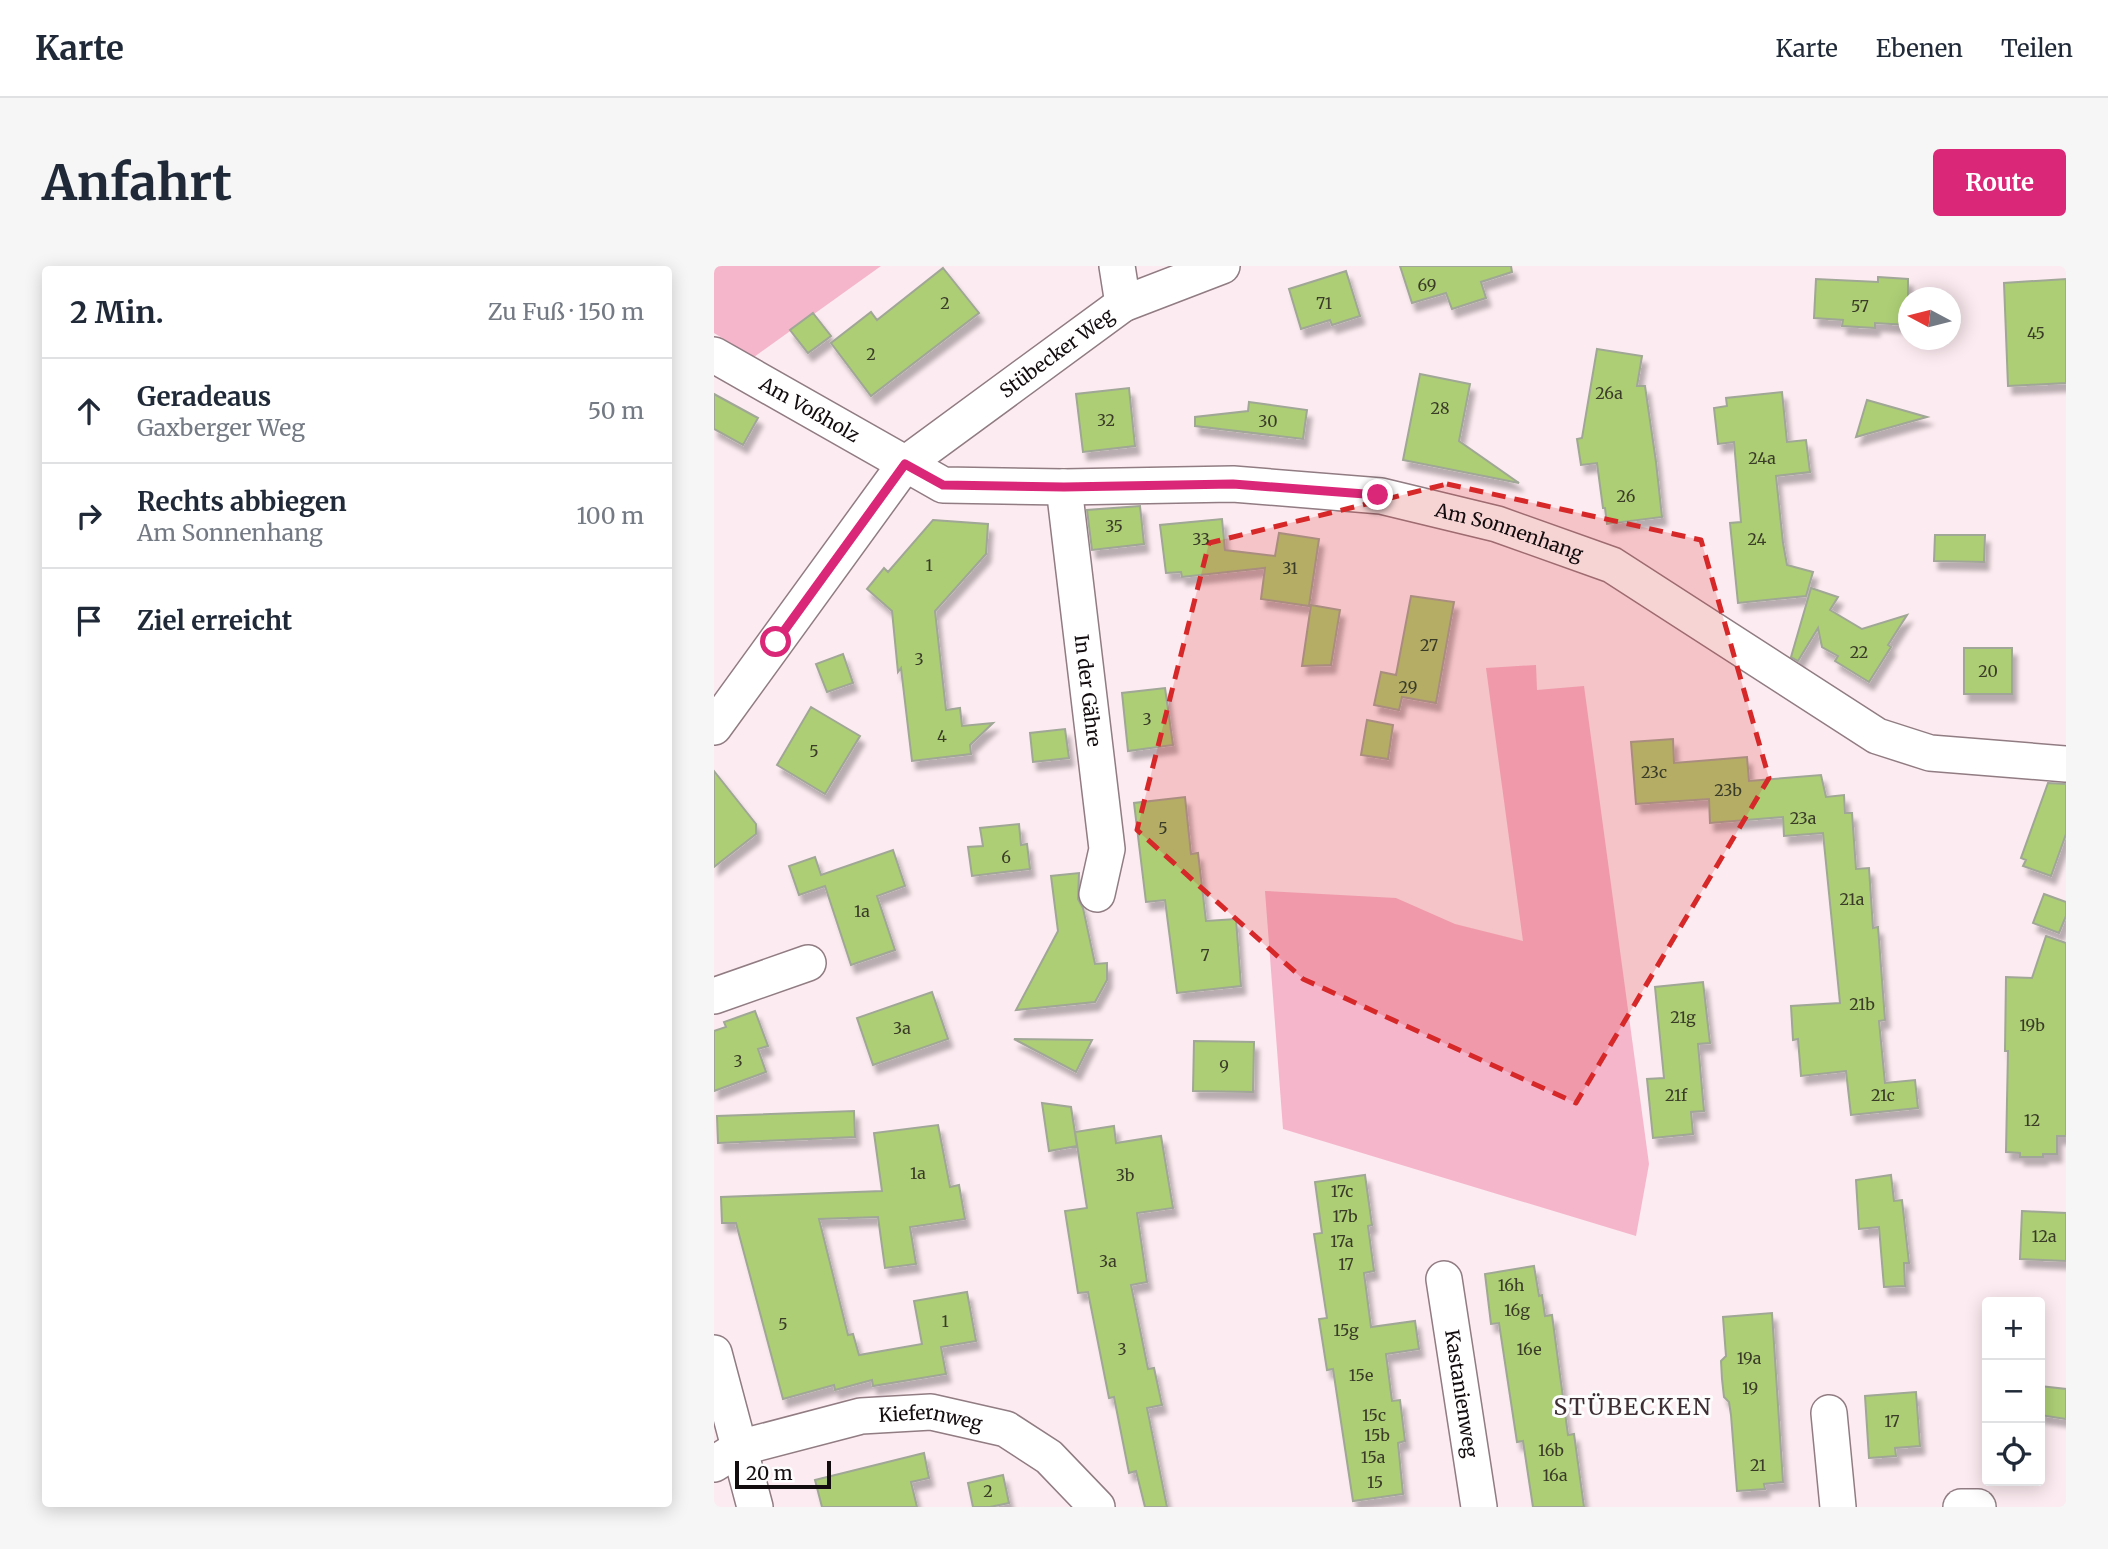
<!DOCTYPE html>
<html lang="de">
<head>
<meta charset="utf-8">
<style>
  :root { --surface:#fff; --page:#f6f6f7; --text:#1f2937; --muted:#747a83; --line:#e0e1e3; --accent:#db2777 }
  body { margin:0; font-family:Merriweather,serif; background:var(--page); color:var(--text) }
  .controls { position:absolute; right:21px; bottom:21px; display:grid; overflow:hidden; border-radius:7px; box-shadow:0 4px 18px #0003 }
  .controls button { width:63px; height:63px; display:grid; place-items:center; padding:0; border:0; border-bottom:2px solid var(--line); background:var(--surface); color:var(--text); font:35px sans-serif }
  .compass { position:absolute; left:1184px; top:21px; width:63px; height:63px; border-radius:50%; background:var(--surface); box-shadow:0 4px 18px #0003; rotate:277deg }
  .scale { position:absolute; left:21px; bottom:18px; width:96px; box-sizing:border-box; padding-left:7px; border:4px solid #130c0e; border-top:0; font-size:19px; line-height:24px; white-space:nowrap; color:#130c0e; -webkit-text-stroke:5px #fdfdfd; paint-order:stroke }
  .stop { position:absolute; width:21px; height:21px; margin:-16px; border:5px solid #db2777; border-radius:50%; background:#fff }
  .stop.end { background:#db2777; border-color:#fff; box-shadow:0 2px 7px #0008 }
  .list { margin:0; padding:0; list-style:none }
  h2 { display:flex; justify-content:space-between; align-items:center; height:91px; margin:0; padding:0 28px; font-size:30px }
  h2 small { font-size:23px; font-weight:400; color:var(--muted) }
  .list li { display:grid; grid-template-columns:46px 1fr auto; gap:21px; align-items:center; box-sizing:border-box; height:105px; padding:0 28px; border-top:2px solid var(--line) }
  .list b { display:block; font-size:26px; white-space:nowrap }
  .list p { margin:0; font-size:23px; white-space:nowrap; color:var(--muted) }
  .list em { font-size:23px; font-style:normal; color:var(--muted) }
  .icon { flex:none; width:38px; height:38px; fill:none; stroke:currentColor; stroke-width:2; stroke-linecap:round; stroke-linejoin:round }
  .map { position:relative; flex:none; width:1352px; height:1241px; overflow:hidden; border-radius:7px }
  header { display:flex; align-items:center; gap:42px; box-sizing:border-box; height:98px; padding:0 35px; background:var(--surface); border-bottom:2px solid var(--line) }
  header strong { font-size:33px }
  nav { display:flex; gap:38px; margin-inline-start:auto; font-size:24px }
  .intro { display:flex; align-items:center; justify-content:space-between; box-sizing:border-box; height:168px; padding:0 42px }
  h1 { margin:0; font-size:49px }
  .button { padding:18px 32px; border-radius:7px; background:var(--accent); color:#fff; font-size:24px; font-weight:700 }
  main { display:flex; gap:42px; padding:0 42px }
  aside { flex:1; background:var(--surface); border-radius:7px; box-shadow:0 4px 18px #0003 }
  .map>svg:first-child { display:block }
</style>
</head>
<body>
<header>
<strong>Karte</strong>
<nav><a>Karte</a><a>Ebenen</a><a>Teilen</a></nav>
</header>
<div class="intro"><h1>Anfahrt</h1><a class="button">Route</a></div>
<main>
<aside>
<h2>2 Min.<small>Zu Fuß · 150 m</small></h2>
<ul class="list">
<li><svg class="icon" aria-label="ahead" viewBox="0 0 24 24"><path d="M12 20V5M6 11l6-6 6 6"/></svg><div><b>Geradeaus</b><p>Gaxberger Weg</p></div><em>50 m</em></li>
<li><svg class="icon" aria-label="right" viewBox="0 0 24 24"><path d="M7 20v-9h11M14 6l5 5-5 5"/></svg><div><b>Rechts abbiegen</b><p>Am Sonnenhang</p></div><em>100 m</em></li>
<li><svg class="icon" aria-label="arrive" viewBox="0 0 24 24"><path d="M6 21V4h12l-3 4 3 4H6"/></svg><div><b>Ziel erreicht</b></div></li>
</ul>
</aside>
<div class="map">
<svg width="1352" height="1241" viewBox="0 0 1352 1241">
  <defs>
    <filter id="shadow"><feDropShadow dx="4.5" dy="8" stdDeviation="2" flood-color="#0004"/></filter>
  </defs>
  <rect width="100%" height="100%" fill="#fcebf0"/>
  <!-- green -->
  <path fill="#f5b6cb" d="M0 0H167L40 91 0 67Z
    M822 399 823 424 870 420 935 898 922 970 569 863 551 625 682 632 741 658 809 675 772 402Z"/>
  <!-- building -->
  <path fill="#adce74" stroke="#a0a796" stroke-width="2" filter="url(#shadow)" d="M686 0H797L798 6 767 16 772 32 738 43 732 27 698 37Z
    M229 2 265 47 157 130 117 77 157 46 163 54Z
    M632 5 646 50 618 59 616 54 587 63 575 23Z
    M1164 11 1194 13V59L1161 57V62L1128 60 1129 54 1100 52 1102 13 1164 16Z
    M1352 13V117L1294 120 1290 17Z
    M99 47 117 70 94 87 76 64Z
    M883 83 928 90 923 120H931L942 196 948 251 893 258 891 242H889L883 197 867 199 863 173 868 172Z
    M706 108 756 118 745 175 805 217 689 194Z
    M415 122 421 180 369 186 362 128Z
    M1068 126 1073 176 1092 174 1096 206 1062 210 1069 277 1073 299 1099 306 1092 330 1024 337 1016 257 1027 256 1020 176 1004 178 1000 142 1013 140 1012 132Z
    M0 128 44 152 29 179 0 163Z
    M1153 134 1213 151 1142 171Z
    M535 136 593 144 589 173 481 160V151L534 145Z
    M426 240 430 278 378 284 373 244Z
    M508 253 511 284 561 290 565 267 605 273 595 340 547 333 551 302 468 311 467 306 452 307 446 259Z
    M219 254 274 258 272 288 221 345 232 444 246 442 248 460 279 457 256 479 257 488 198 495 187 402 184 406 178 345 153 323 170 302 174 306Z
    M1221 269H1271L1270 296 1220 295Z
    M1097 322 1124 331 1116 344 1148 363 1193 349 1174 379 1177 381 1155 416 1121 395 1124 390 1108 381 1104 362 1084 395 1077 391Z
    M697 330 740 336 722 437 688 431 685 444 660 439 667 406 682 409Z
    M597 339 626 344 617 399 588 400Z
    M1250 382H1298V428H1250Z
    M129 388 139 417 113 426 102 398Z
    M451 422 459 479 414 485 408 427Z
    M97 441 146 470 111 528 63 499Z
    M653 454 679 459 674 493 647 489Z
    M351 463 355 492 319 496 316 467Z
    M959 473 960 497 1033 491 1035 515 1107 509 1112 531 1130 529 1131 547H1138L1142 603 1155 602 1159 662 1164 661 1171 754 1165 755 1171 817 1201 814 1204 842 1137 849 1132 805 1087 810 1084 773 1079 774 1077 740 1126 737 1109 567 1070 570 1069 551 996 557 995 533 922 538 917 476Z
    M0 505 42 558V568L0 601Z
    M1334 517 1352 518V568L1337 610 1309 600 1312 594 1307 592Z
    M471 531 477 588 484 587 492 655 522 653 527 720 463 727 451 634 432 636 420 537Z
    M305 558 307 579 313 578 316 603 258 610 254 581 269 580 266 562Z
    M179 584 191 620 163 630 181 684 137 699 111 620 85 629 75 600 101 591 107 609Z
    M365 607 364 633 369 642 381 698 393 697V714L381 736 302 744 344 665 337 610Z
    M1330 628 1352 636V650L1345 667 1319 657Z
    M1332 670 1352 677V870H1343V888H1329V891H1306V887L1292 886 1294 785H1291L1292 711 1318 712Z
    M989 716 996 777 984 778 990 845 977 846 979 868 939 872 933 813 950 812 941 721Z
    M218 726 234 773 159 799 143 752Z
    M41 745 54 780 44 783 52 806 0 825V765L12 761 10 756Z
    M300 773 378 774 362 806Z
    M480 775 540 776 539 826 479 825Z
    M328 837 357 841 363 880 335 885Z
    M140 845 141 871 4 877 3 850Z
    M224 859 236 921 245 919 251 953 196 961 202 998 171 1002 164 951 105 953 134 1069 139 1068 145 1089 208 1078 200 1035 253 1026 262 1075 227 1081 232 1108 159 1120 158 1114 121 1124 120 1119 69 1133 22 957H8L7 931 168 925 160 867Z
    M400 860 402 877 447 870 459 942 423 947 433 1016 417 1019 434 1103 440 1102 448 1139 433 1142 453 1241H431L422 1205 415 1207 400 1131 395 1132 374 1026 364 1027 351 945 373 942 361 866Z
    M651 909 658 959 654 960 660 1005 650 1007 657 1061 701 1055 705 1083 672 1088 678 1135 686 1134 691 1175 684 1177 689 1228 639 1235 619 1103 613 1104 605 1053 613 1052 600 968 608 967 601 916Z
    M1177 909 1180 935 1188 934 1195 997H1190L1191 1020 1170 1021 1165 961 1145 963 1142 914Z
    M1308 945 1352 947V995L1306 993Z
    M820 1000 825 1030 828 1029 831 1050 838 1049 854 1169 860 1168 870 1241H819L809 1175 803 1176 785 1057 777 1058 771 1008Z
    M1058 1047 1069 1216 1050 1218 1051 1223 1023 1225 1017 1149 1015 1136 1010 1131 1008 1113 1007 1095 1012 1090 1009 1051Z
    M1326 1120 1352 1123V1153L1326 1149Z
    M1202 1126 1206 1180 1181 1182 1182 1190 1155 1192 1151 1130Z
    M210 1187 215 1212 197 1216 203 1241H108L101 1214Z
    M289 1209 295 1237 276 1241H259L254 1217Z"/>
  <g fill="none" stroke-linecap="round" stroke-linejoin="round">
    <defs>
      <g id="street">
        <path d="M403 0 409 38"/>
        <path id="s1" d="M0 89 229 219 350 221 519 218 667 230 783 258 898 299 1163 470 1216 487 1352 498"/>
        <path id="s2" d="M350 221 393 583 383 628"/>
        <path id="s3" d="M0 461 191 198 409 38 508 0"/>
        <path d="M0 730 94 697"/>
        <path id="s4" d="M730 1013 765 1241"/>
        <path d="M0 1087 41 1241"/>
        <path d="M1115 1147 1124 1241"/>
        <path id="s5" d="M0 1198 25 1182 147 1150 217 1146 292 1163 335 1191 383 1241"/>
        <path d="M1247 1241H1264"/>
      </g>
    </defs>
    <!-- street casing -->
    <use href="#street" stroke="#907c82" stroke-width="38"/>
    <!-- street -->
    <use href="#street" stroke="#fff" stroke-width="35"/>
  </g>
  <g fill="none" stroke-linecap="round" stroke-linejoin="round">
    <!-- route -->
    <path stroke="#db2777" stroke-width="9" d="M62 376 191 198 229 219 350 221 519 218 664 229"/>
  </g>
  <!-- marked area -->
  <path fill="#d62828" fill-opacity="0.2" stroke="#d62828" stroke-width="5" stroke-dasharray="14 9" stroke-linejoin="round" d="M733 218 987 274 1055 512 862 837 589 713 423 564 495 277Z"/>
  <g text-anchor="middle" stroke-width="6" stroke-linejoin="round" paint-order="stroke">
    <!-- number labels -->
    <g font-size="16" fill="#3a3c28">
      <text x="713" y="25">69</text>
      <text x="231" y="43">2</text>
      <text x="610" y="43">71</text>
      <text x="1146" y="46">57</text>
      <text x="1322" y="73">45</text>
      <text x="157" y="94">2</text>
      <text x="895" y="133">26a</text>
      <text x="726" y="148">28</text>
      <text x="392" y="160">32</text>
      <text x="554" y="161">30</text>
      <text x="1048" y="198">24a</text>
      <text x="912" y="236">26</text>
      <text x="400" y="266">35</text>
      <text x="487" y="279">33</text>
      <text x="1043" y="279">24</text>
      <text x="215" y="305">1</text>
      <text x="576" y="308">31</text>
      <text x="715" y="385">27</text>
      <text x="1145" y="392">22</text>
      <text x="205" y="399">3</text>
      <text x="1274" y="411">20</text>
      <text x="694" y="427">29</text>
      <text x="433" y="459">3</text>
      <text x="228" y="476">4</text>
      <text x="100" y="491">5</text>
      <text x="940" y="512">23c</text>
      <text x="1014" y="530">23b</text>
      <text x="1089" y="558">23a</text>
      <text x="449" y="568">5</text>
      <text x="292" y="597">6</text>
      <text x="1138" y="639">21a</text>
      <text x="148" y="651">1a</text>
      <text x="491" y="695">7</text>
      <text x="1148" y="744">21b</text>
      <text x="969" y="757">21g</text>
      <text x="1318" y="765">19b</text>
      <text x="188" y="768">3a</text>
      <text x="24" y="801">3</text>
      <text x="510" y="806">9</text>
      <text x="962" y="835">21f</text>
      <text x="1169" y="835">21c</text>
      <text x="1318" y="860">12</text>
      <text x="204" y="913">1a</text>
      <text x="411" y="915">3b</text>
      <text x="628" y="931">17c</text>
      <text x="631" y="956">17b</text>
      <text x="1330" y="976">12a</text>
      <text x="628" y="981">17a</text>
      <text x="394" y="1001">3a</text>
      <text x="632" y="1004">17</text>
      <text x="797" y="1025">16h</text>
      <text x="803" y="1050">16g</text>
      <text x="231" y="1061">1</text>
      <text x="69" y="1064">5</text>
      <text x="632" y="1070">15g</text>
      <text x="408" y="1089">3</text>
      <text x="815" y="1089">16e</text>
      <text x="1035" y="1098">19a</text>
      <text x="647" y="1115">15e</text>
      <text x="1036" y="1128">19</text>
      <text x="660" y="1155">15c</text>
      <text x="1178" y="1161">17</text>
      <text x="663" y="1175">15b</text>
      <text x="837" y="1190">16b</text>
      <text x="659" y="1197">15a</text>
      <text x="1044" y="1205">21</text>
      <text x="841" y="1215">16a</text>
      <text x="661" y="1222">15</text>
      <text x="274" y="1231">2</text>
    </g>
    <!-- street labels -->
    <g font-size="19" fill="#130c0e" stroke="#fdfdfd">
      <text dy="7" stroke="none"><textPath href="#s3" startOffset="513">Stübecker Weg</textPath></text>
      <text dy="7" stroke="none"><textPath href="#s1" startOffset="110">Am Voßholz</textPath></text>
      <text dy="7" stroke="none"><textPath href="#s1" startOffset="835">Am Sonnenhang</textPath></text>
      <text dy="7" stroke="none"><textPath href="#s2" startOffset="205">In der Gähre</textPath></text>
      <text dy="7" stroke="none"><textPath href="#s4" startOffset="116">Kastanienweg</textPath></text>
      <text dy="7" stroke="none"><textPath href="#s5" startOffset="226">Kiefernweg</textPath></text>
    </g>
    <!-- quarter labels -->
    <g font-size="23" letter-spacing="2" fill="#3f2f34" stroke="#fdfdfd">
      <text x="919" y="1149">STÜBECKEN</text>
    </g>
  </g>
</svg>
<div class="controls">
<button>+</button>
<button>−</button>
<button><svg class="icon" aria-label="locate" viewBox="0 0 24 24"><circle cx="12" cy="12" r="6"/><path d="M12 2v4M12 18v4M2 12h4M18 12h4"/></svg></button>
</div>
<svg class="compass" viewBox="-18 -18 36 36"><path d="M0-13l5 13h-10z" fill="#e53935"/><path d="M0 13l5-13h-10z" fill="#747a83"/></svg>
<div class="scale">20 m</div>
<div class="stop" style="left:62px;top:376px"></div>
<div class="stop end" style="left:664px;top:229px"></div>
</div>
</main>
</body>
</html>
